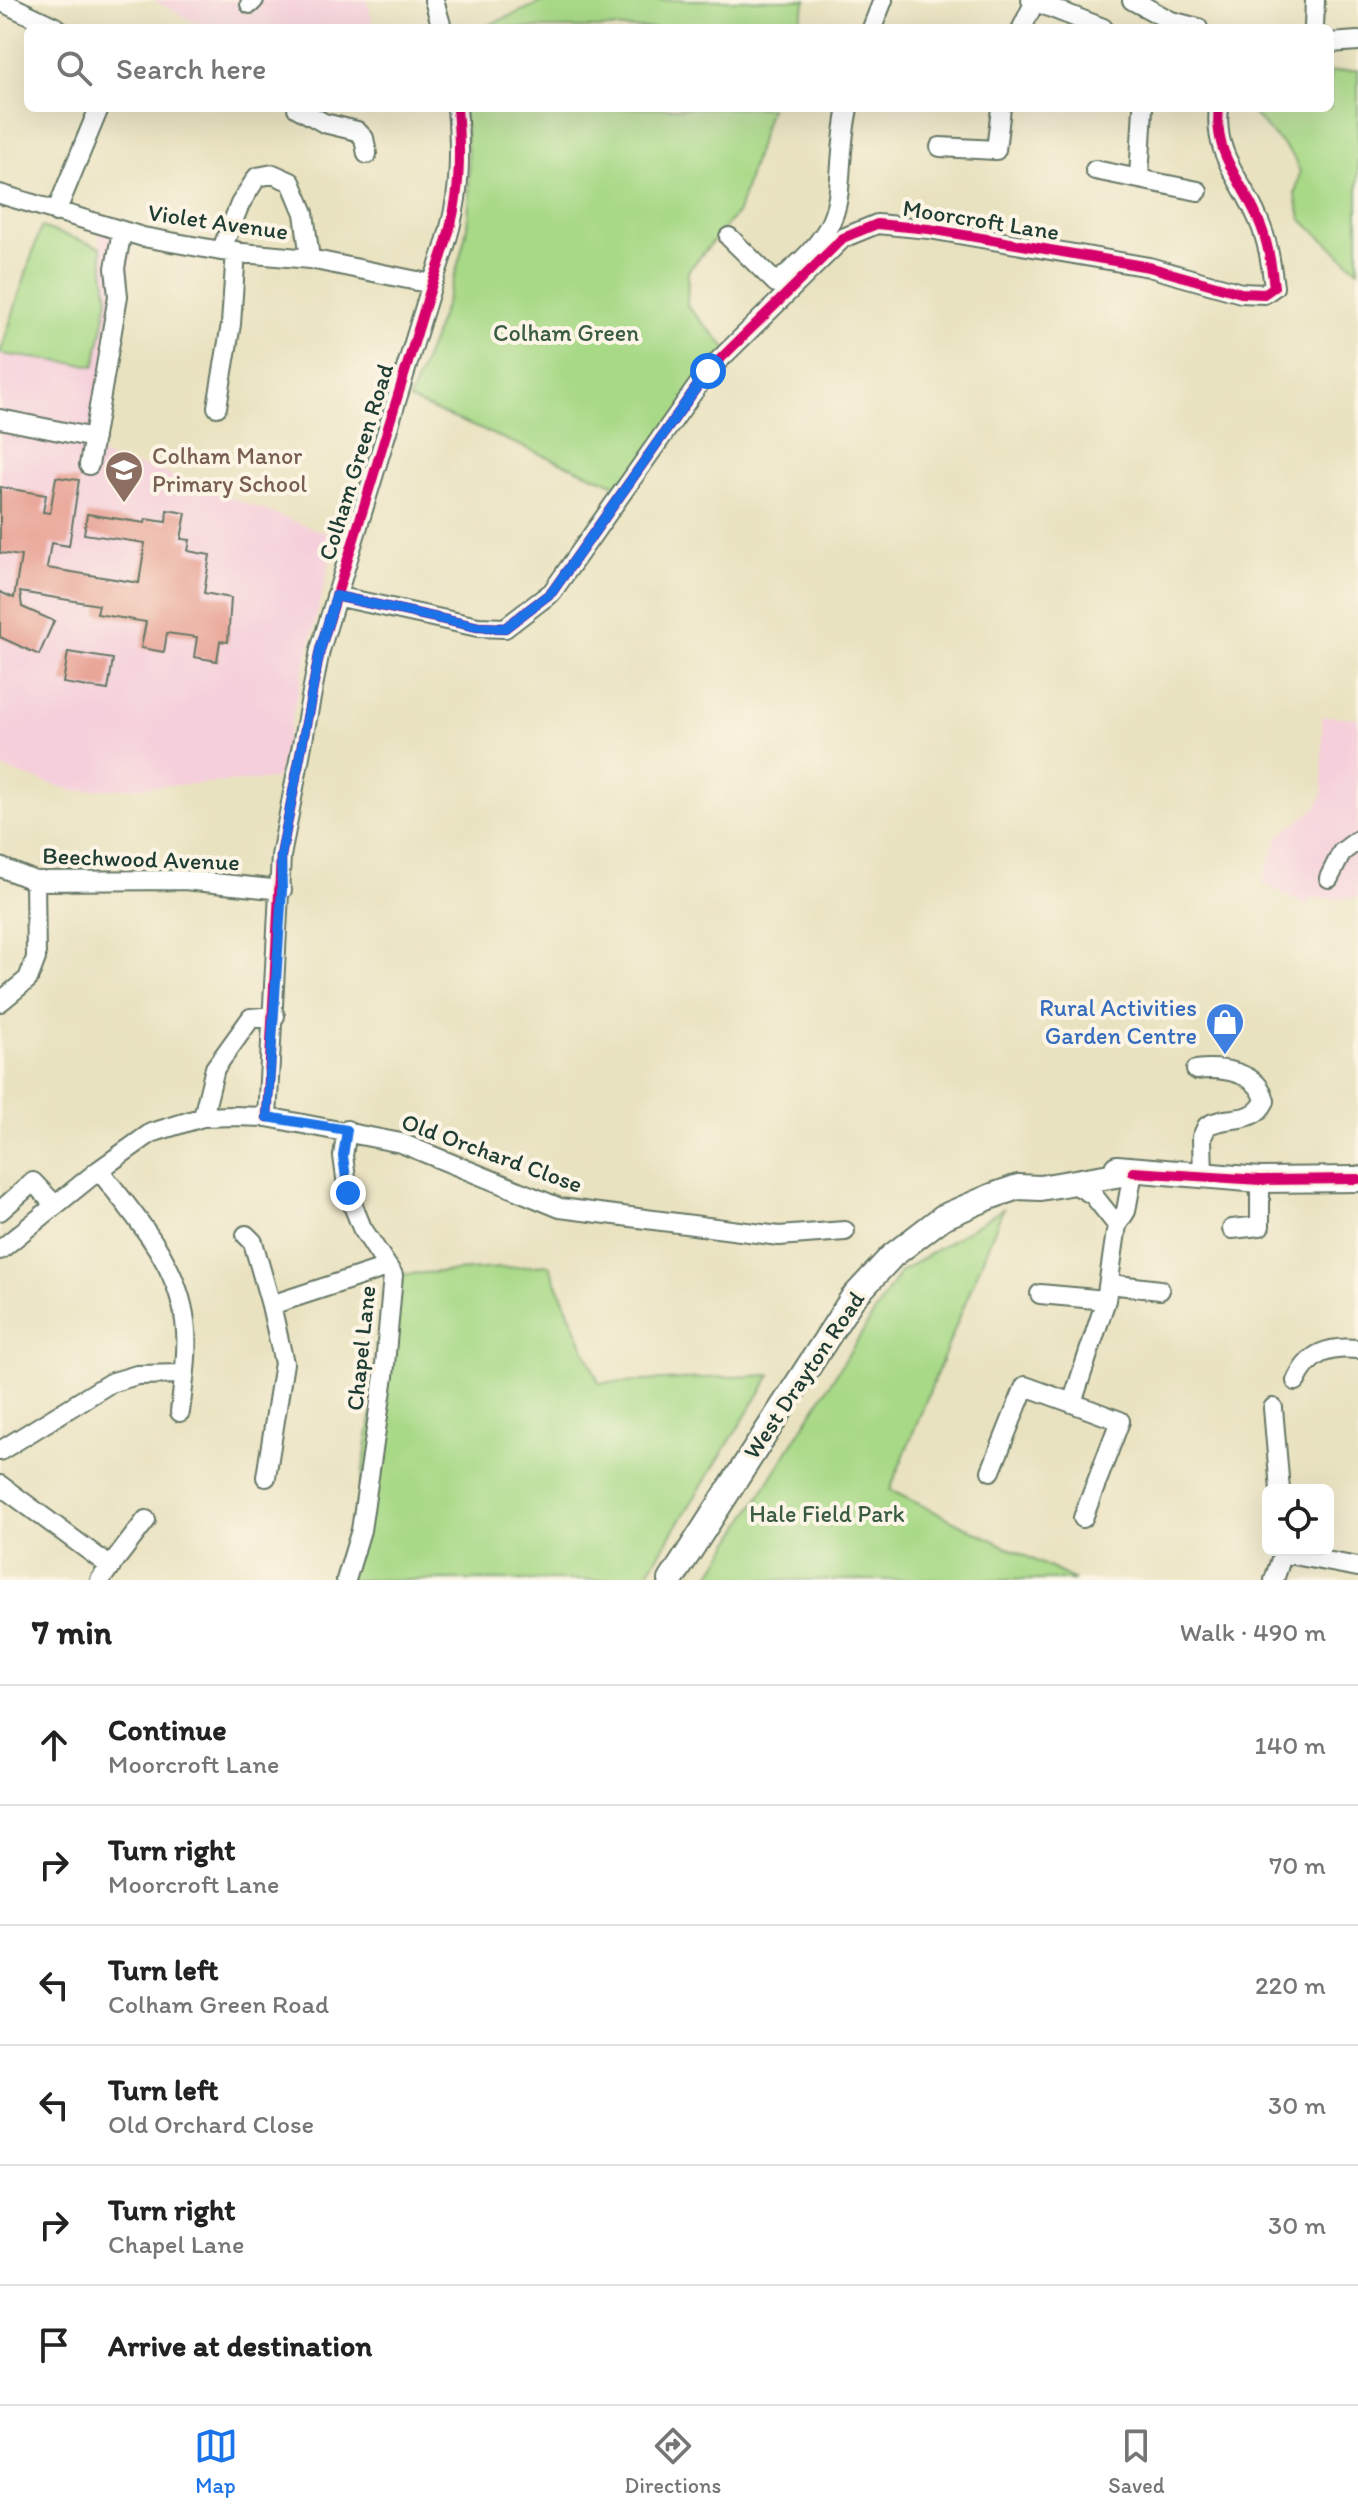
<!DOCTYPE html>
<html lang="en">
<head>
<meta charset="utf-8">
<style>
  :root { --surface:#fff; --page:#f6f6f6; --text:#222; --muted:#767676; --line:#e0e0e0; --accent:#1a73e8 }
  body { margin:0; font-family:Itim,sans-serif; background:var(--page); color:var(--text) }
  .controls { position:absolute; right:24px; bottom:24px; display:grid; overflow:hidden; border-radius:12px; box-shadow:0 8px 32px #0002 }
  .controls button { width:72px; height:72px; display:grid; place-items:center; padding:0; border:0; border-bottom:2px solid var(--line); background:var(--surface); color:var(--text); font:40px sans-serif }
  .stop { position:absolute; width:24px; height:24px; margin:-18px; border:6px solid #1a73e8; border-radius:50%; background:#fff }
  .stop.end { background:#1a73e8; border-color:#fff; box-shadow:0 2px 8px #0008 }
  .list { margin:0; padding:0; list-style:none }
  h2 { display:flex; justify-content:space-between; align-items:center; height:104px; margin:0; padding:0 32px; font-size:34px }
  h2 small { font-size:26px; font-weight:400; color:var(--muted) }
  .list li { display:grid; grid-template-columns:52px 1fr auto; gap:24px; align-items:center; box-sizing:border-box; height:120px; padding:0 32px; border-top:2px solid var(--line) }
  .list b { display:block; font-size:30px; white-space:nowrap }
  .list p { margin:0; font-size:26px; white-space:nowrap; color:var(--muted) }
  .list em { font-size:26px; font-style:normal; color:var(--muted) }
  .icon { flex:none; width:44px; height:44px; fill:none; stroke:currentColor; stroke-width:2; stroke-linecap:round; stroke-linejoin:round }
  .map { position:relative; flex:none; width:1358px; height:1580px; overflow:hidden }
  .search { position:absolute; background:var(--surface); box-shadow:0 8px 32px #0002; left:24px; right:24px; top:24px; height:88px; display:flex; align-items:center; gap:20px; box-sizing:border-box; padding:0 28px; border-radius:12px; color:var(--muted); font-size:30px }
  .sheet { height:824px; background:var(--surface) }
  nav { display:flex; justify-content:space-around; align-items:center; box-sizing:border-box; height:112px; border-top:2px solid var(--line); background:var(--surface); font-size:22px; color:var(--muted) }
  nav a { display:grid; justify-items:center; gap:4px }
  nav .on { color:var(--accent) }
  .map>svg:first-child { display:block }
</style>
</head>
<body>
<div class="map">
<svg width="1358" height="1580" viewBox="0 0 1358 1580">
  <rect width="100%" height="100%" fill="#fcf5e5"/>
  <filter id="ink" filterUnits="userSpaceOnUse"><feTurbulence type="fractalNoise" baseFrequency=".0125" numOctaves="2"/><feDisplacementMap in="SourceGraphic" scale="16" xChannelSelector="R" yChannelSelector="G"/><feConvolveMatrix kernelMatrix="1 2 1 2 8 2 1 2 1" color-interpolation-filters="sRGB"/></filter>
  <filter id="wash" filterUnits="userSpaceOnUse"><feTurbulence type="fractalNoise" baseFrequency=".006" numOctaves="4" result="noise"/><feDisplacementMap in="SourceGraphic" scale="32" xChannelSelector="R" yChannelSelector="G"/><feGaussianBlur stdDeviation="1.8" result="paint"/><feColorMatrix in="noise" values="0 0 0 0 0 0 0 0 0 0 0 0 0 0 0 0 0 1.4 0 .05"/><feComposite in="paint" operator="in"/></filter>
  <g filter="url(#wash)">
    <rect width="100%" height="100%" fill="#e9e2c0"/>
    <!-- built -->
    <path fill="#f5cfdb" d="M154 0H367L374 28H205Z
      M98 229 134 239 101 456 160 471 336 537 277 779 75 791 0 768V354L95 365 108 299Z
      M1322 716 1358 718V898H1311L1307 905 1262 883 1279 836 1316 808 1323 793Z"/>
    <!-- green -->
    <path fill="#a8d987" stroke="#648b5e" stroke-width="2" d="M547 0H806L797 28H482Z
      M1358 70V270L1302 220 1295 195 1300 172 1293 156 1248 108H1330V72Z
      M463 108H770L738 212 688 271 687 306 736 358 628 490 409 400C430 346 452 294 465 237 473 204 468 143 463 108Z
      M41 227 101 247 108 299 95 366 0 354Z
      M1003 1209 890 1490 1075 1580H707L900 1272Z
      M549 1265 599 1383 771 1375 643 1580H346L393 1275Z"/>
    <g id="blocks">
      <!-- building -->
      <path fill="#e59689" d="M56 477 79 480 69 546 51 543 47 568 139 583 145 543 84 534 87 514 145 523 146 519 166 522 167 510 186 513 181 539 190 540 188 551 210 555 204 593 231 598 228 642 220 641 217 661 194 657 197 637 167 633 164 652 141 648 146 622 97 614 99 605 20 592 22 607 54 621 39 655 0 637V592L14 598 21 556 0 553V487L46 495 43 512 50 513Z
        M68 652 113 659 108 690 63 683Z"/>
    </g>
  </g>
  <g filter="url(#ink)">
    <use href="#blocks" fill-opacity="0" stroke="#667765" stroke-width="2"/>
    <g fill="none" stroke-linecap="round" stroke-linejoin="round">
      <defs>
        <path id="minor" d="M434 0 442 28
          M1031 0 1103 28
          M1132 0 1171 21 1198 28
          M0 1 57 28
          M250 4 254 0
          M872 28 883 0
          M1022 28 1034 3
          M1314 28 1315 0
          M1330 43 1358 41
          M297 108 324 123 357 131 364 138 367 154
          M940 147 996 150 1001 108
          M1095 170 1198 191
          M1139 178 1143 108
          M0 194 143 237 221 251 310 259 432 284
          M56 212 99 108
          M729 237 776 283C860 216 830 197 848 108
          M221 251 240 204 257 177 273 174 291 182 304 213 310 259
          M217 407 231 324 236 251
          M0 419 94 438
          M89 465 118 296 115 268 122 231
          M336 596 478 627 505 628 552 592 708 371 843 238 877 224 929 229 1149 267 1241 293 1264 294 1274 287C1271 263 1268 241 1258 219 1242 180 1213 155 1219 108
          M0 867 35 881 184 880 282 890
          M1329 878 1342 852 1358 840
          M0 1002 28 979 36 958 35 881
          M1196 1070C1220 1067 1259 1071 1265 1101 1253 1126 1226 1114 1207 1126L1202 1137 1203 1177
          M203 1117 215 1068 251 1018 275 1016
          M267 1117 281 856 320 650 432 284C457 218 463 179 457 108
          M99 1170C137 1219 182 1267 186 1331 188 1358 183 1386 180 1412
          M1071 1182 1093 1195 1117 1225
          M0 1211 33 1182 55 1205
          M1232 1229 1260 1226V1180
          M246 1235 253 1242 271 1305
          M0 1250 99 1170 151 1133 203 1117 233 1116 267 1117 401 1143 560 1208 779 1236 845 1231
          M1110 1284 1160 1290
          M1040 1294 1106 1300
          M1296 1381C1309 1353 1328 1346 1358 1349
          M1273 1408 1280 1490
          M0 1451 110 1383 137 1375 184 1374
          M991 1471 1025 1386 1072 1403
          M266 1477 284 1363 271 1305 387 1267
          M0 1485 111 1567
          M1083 1518 1120 1421 1072 1403 1106 1300 1117 1225 1126 1211 1133 1172
          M1283 1550V1553L1358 1567
          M100 1580 146 1520
          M346 1580 361 1530 384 1376 393 1275 362 1228 348 1193 343 1156 347 1130
          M1274 1580 1283 1553"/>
        <path id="major" d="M1117 1168 1260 1180 1358 1179
          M671 1580 852 1299 892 1256 943 1217 992 1196 1018 1187 1040 1188 1133 1172"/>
      </defs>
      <!-- minor casing -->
      <use href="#minor" stroke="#667765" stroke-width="22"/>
      <!-- major casing -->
      <use href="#major" stroke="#667765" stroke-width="28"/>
      <!-- minor -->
      <use href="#minor" stroke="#fff" stroke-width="18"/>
      <!-- major -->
      <use href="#major" stroke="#fff" stroke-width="24"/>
      <defs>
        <path id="cycleway" d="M336 596 478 627 505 628 552 592 708 371 843 238 877 224 929 229 1149 267 1241 293 1264 294 1274 287C1271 263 1268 241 1258 219 1242 180 1213 155 1219 108
          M267 1117 281 856 320 650 432 284C457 218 463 179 457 108
          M1133 1172 1260 1180 1358 1179"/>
      </defs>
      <!-- cycleway casing -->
      <use href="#cycleway" stroke="#fcf5e5" stroke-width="15"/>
      <!-- cycleway -->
      <use href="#cycleway" stroke="#d6006c" stroke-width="10"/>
    </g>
  </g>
  <g fill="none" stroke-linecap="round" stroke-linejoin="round" filter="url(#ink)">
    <!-- route -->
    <path stroke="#1a73e8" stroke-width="10" d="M348 1193 343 1156 347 1130 267 1117 282 890 281 856 320 650 336 596 478 627 505 628 552 592 708 371"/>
  </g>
  <!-- icons -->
  <defs>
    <symbol id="school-pin" viewBox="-11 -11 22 30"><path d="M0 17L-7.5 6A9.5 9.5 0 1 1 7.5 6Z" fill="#8d6e63" stroke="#fcf5e5"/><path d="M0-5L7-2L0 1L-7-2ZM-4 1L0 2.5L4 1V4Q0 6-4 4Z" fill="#fff"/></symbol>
    <symbol id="shop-pin" viewBox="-11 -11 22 30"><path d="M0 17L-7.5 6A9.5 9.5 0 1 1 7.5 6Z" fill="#3f7fe0" stroke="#fcf5e5"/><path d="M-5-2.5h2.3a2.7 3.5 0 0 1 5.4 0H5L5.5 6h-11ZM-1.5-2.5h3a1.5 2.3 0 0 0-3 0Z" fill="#fff"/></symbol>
  </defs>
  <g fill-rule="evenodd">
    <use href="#school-pin" x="102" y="448" width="44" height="60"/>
    <use href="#shop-pin" x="1203" y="1000" width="44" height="60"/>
  </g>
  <g text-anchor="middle" stroke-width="8" stroke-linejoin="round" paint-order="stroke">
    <!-- street labels -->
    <g font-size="24" fill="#1f3d34" stroke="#fcf5e5">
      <text transform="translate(981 220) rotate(9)" y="8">Moorcroft Lane</text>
      <text transform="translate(218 222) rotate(8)" y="8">Violet Avenue</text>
      <text transform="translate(356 462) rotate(-73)" y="8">Colham Green Road</text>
      <text transform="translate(141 859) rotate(2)" y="8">Beechwood Avenue</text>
      <text transform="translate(492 1153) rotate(20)" y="8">Old Orchard Close</text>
      <text transform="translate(361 1348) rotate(-84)" y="8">Chapel Lane</text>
      <text transform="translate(804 1375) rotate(-56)" y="8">West Drayton Road</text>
    </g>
    <!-- park labels -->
    <g font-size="24" fill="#3a5c45" stroke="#fcf5e5">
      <text x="566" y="341">Colham Green</text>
      <text x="827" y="1522">Hale Field Park</text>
    </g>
    <!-- education labels -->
    <g font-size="24" fill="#785e54" stroke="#fcf5e5" text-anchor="start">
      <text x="152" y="464">Colham Manor<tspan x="152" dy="28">Primary School</tspan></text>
    </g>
    <!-- shop labels -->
    <g font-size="24" fill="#366cbe" stroke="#fcf5e5" text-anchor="end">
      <text x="1197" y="1016">Rural Activities<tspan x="1197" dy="28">Garden Centre</tspan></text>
    </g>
  </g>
</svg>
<div class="controls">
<button><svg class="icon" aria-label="locate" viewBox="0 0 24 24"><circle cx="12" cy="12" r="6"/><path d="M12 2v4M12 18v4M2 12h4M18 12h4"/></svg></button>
</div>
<div class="stop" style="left:708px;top:371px"></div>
<div class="stop end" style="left:348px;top:1193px"></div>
<div class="search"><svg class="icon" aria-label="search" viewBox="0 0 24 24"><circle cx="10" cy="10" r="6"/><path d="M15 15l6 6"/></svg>Search here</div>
</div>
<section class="sheet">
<h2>7 min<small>Walk · 490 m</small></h2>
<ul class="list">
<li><svg class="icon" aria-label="ahead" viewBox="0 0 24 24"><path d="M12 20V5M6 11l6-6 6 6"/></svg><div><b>Continue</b><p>Moorcroft Lane</p></div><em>140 m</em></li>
<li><svg class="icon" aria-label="right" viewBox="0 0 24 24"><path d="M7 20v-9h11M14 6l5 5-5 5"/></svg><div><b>Turn right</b><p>Moorcroft Lane</p></div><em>70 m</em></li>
<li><svg class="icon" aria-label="left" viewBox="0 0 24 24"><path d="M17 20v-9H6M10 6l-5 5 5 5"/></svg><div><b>Turn left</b><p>Colham Green Road</p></div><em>220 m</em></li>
<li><svg class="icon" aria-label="left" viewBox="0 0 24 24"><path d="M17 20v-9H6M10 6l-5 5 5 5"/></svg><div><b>Turn left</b><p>Old Orchard Close</p></div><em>30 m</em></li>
<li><svg class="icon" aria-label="right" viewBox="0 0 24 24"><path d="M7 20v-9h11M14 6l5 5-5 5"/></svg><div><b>Turn right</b><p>Chapel Lane</p></div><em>30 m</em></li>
<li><svg class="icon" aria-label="arrive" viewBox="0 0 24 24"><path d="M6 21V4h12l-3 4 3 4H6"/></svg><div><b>Arrive at destination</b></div></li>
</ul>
</section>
<nav>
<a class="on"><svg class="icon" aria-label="map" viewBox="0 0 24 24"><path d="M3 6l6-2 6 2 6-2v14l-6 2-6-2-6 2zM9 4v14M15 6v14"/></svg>Map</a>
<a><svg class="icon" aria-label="directions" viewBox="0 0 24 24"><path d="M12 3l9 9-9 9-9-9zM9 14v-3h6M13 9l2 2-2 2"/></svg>Directions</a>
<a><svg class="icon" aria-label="saved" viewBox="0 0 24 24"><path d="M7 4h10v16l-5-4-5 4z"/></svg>Saved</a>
</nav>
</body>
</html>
